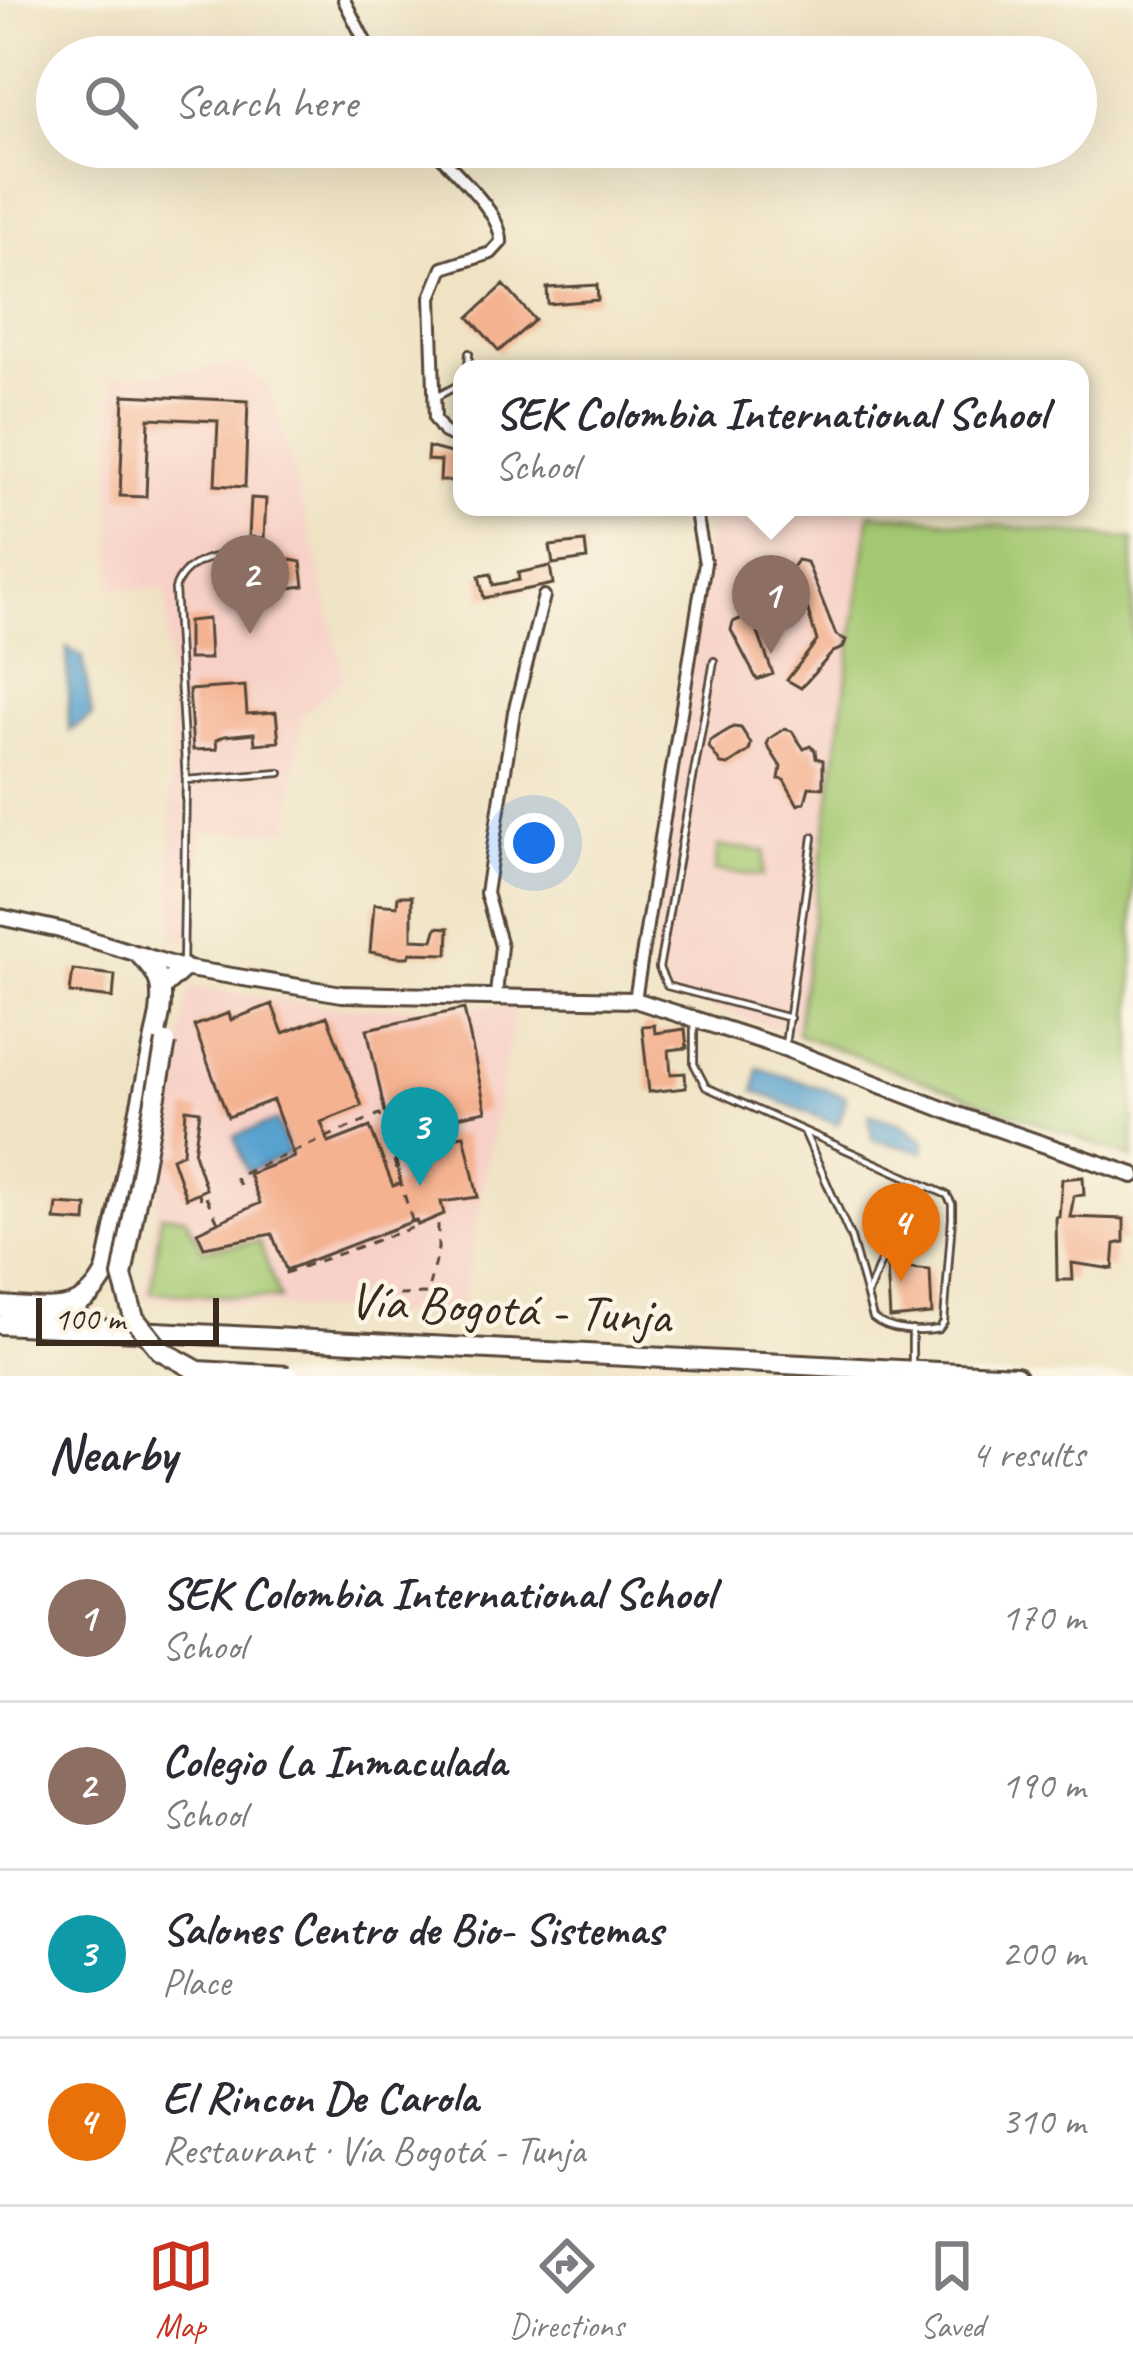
<!DOCTYPE html>
<html lang="en">
<head>
<meta charset="utf-8">
<style>
  :root { --surface:#fff; --page:#f2f2f3; --text:#2b2b33; --muted:#7c7c81; --line:#e1e1e2; --accent:#c8321e }
  body { margin:0; font-family:Caveat,sans-serif; background:var(--page); color:var(--text) }
  .scale { position:absolute; left:36px; bottom:30px; width:183px; box-sizing:border-box; padding-left:12px; border:6px solid #3b2a1e; border-top:0; font-size:33px; line-height:42px; white-space:nowrap; color:#3b2a1e; -webkit-text-stroke:9px #fcf5e5; paint-order:stroke }
  .you { position:absolute; left:534px; top:843px; width:42px; height:42px; margin:-30px; border:9px solid #fff; border-radius:50%; background:#1a73e8; box-shadow:0 0 0 18px #1a73e833 }
  .badge { display:grid; place-items:center; width:78px; height:78px; border-radius:50%; background:var(--accent); color:#fff; font-size:39px; font-weight:700 }
  .pin { position:absolute; translate:-50% -99px; filter:drop-shadow(0 3px 6px #0008) }
  .pin::after { content:''; position:absolute; top:63px; width:42px; height:36px; background:inherit; clip-path:polygon(0 0,100% 0,50% 100%) }
  .popup { position:absolute; left:453px; top:360px; width:636px; height:156px; box-sizing:border-box; display:grid; place-content:center; border-radius:24px; background:var(--surface); filter:drop-shadow(0 3px 9px #0005); font-size:39px; white-space:nowrap; color:var(--muted) }
  .popup b { font-size:45px; color:var(--text) }
  .popup::after { content:''; position:absolute; left:50%; top:100%; margin-left:-24px; border:24px solid transparent; border-top-color:var(--surface) }
  .list { margin:0; padding:0; list-style:none }
  h2 { display:flex; justify-content:space-between; align-items:center; height:156px; margin:0; padding:0 48px; font-size:51px }
  h2 small { font-size:39px; font-weight:400; color:var(--muted) }
  .list li { display:grid; grid-template-columns:78px 1fr auto; gap:36px; align-items:center; box-sizing:border-box; height:168px; padding:0 48px; border-top:3px solid var(--line) }
  .list b { display:block; font-size:45px; white-space:nowrap }
  .list p { margin:0; font-size:39px; white-space:nowrap; color:var(--muted) }
  .list em { font-size:39px; font-style:normal; color:var(--muted) }
  .icon { flex:none; width:66px; height:66px; fill:none; stroke:currentColor; stroke-width:2; stroke-linecap:round; stroke-linejoin:round }
  .map { position:relative; flex:none; width:1133px; height:1376px; overflow:hidden }
  .search { position:absolute; background:var(--surface); box-shadow:0 12px 48px #0002; left:36px; right:36px; top:36px; height:132px; display:flex; align-items:center; gap:30px; box-sizing:border-box; padding:0 42px; border-radius:66px; color:var(--muted); font-size:45px }
  .sheet { height:828px; background:var(--surface) }
  nav { display:flex; justify-content:space-around; align-items:center; box-sizing:border-box; height:168px; border-top:3px solid var(--line); background:var(--surface); font-size:33px; color:var(--muted) }
  nav a { display:grid; justify-items:center; gap:6px }
  nav .on { color:var(--accent) }
  .map>svg:first-child { display:block }
</style>
</head>
<body>
<div class="map">
<svg width="1133" height="1376" viewBox="0 0 1133 1376">
  <rect width="100%" height="100%" fill="#fcf5e5"/>
  <filter id="ink" filterUnits="userSpaceOnUse"><feTurbulence type="fractalNoise" baseFrequency=".00833" numOctaves="2"/><feDisplacementMap in="SourceGraphic" scale="24" xChannelSelector="R" yChannelSelector="G"/><feConvolveMatrix kernelMatrix="1 2 1 2 8 2 1 2 1" color-interpolation-filters="sRGB"/></filter>
  <filter id="wash" filterUnits="userSpaceOnUse"><feTurbulence type="fractalNoise" baseFrequency=".004" numOctaves="4" result="noise"/><feDisplacementMap in="SourceGraphic" scale="48" xChannelSelector="R" yChannelSelector="G"/><feGaussianBlur stdDeviation="2.7" result="paint"/><feColorMatrix in="noise" values="0 0 0 0 0 0 0 0 0 0 0 0 0 0 0 0 0 1.4 0 .05"/><feComposite in="paint" operator="in"/></filter>
  <g filter="url(#wash)">
    <rect width="100%" height="100%" fill="#efe3c4"/>
    <!-- built -->
    <path fill="#f7d1c7" d="M246 363 271 390 322 578 344 679 302 715 289 830 202 833 199 940 173 938 166 590 112 589 111 378Z
      M712 507H838L870 513 797 1034 662 993 651 973Z
      M189 987 347 1008 516 1005 460 1318 143 1299Z"/>
    <!-- green -->
    <path fill="#a5c972" stroke="#707a48" stroke-width="3" d="M870 513 1133 539V1158L797 1034Z
      M718 846 765 851 763 876 715 871Z
      M161 1215 185 1217 203 1250 259 1242 280 1299 151 1292Z"/>
    <!-- water -->
    <path fill="#58a2cf" stroke="#4a6676" stroke-width="3" d="M67 648 83 657 92 716 69 731Z
      M758 1068 846 1096 838 1125 755 1091Z
      M869 1114 903 1124 925 1141 924 1152 872 1140Z
      M277 1121 289 1154 247 1172 234 1136Z"/>
    <g id="blocks">
      <!-- building -->
      <path fill="#f4b291" d="M504 285 535 320 499 351 469 317Z
        M597 285 598 300 548 304 547 288Z
        M124 395 248 401 245 487 215 485 218 421 149 418 146 497 120 496Z
        M428 447 462 456V481H440L441 461 427 460Z
        M251 498 266 499 264 538 249 537Z
        M585 542 587 559 553 564 550 546Z
        M281 558 301 562 304 586 275 590 272 568Z
        M797 560 807 562 836 635 846 640 843 648 833 652 801 688 787 680 817 641 799 580 757 630 773 674 757 680 731 630 733 622 740 619 776 580 781 584Z
        M550 566 553 584 484 598 479 576 491 574 493 585 519 580 518 573Z
        M208 619 210 659H188V621Z
        M245 686 247 714 276 712 279 742 255 744 254 733 225 736 216 740 217 749 193 750 189 690Z
        M733 727 741 728 751 744 749 751 728 765 721 764 709 747 710 741Z
        M784 729 792 731 804 749 810 746 815 750 816 758 823 760V788L809 787 805 802 798 805 784 780 779 779 781 767 767 745 769 739Z
        M398 896H412V939L433 940 437 927 449 928 448 954 411 953 408 957H397L370 952 374 904 397 906Z
        M73 970 115 975 113 998 70 993Z
        M272 1004 283 1033 327 1016 362 1106 321 1122 329 1143 370 1127 393 1186 401 1183 395 1157 432 1149 430 1140 464 1135 478 1197 441 1202 444 1214 418 1225 416 1220 286 1270 272 1234 204 1247 197 1232 260 1203 249 1174 294 1157 273 1100 228 1117 194 1026 229 1013 231 1020Z
        M464 1009 486 1111 389 1131 367 1029Z
        M654 1025 655 1033 685 1029 687 1048 669 1050 671 1074 685 1073 686 1088 649 1092 642 1026Z
        M186 1109 200 1111 194 1153 206 1189 186 1198 172 1158 183 1153Z
        M1083 1177 1084 1195 1074 1196 1070 1217 1124 1219V1242L1115 1244 1113 1269 1072 1263 1073 1280H1057L1056 1217H1059L1062 1179Z
        M57 1204 87 1206 86 1222 55 1220Z
        M887 1266 930 1270 932 1314 890 1318Z"/>
    </g>
  </g>
  <g filter="url(#ink)">
    <use href="#blocks" fill-opacity="0" stroke="#564637" stroke-width="3"/>
    <g fill="none" stroke-linecap="round" stroke-linejoin="round">
      <defs>
        <path id="lane" d="M468 369 469 353
          M438 396 462 383
          M714 661 659 968 667 986 790 1018
          M186 780 280 773
          M183 965 186 780 175 589C185 557 223 555 252 550
          M694 1023V1064L706 1087 947 1195 952 1204V1218L944 1322 939 1329C920 1333 888 1331 873 1318L851 1238 804 1131
          M785 1045 813 837
          M868 1293 889 1242 926 1188
          M912 1366V1330"/>
        <path id="street" d="M344 0 373 57
          M433 147C452 171 502 212 501 242L491 253 443 268 431 297 435 419 444 432 462 440
          M496 995 501 946 486 893 514 712 544 596
          M635 1000 705 563 695 507"/>
        <path id="secondary" d="M0 917 60 930 183 968 342 994 635 1000 784 1048 958 1115 1133 1175"/>
        <path id="highway" d="M163 986 183 968
          M0 1306C47 1308 82 1320 106 1272L160 1014C163 988 162 976 142 957
          M0 1324 1016 1376"/>
      </defs>
      <!-- lane casing -->
      <use href="#lane" stroke="#564637" stroke-width="10"/>
      <!-- street casing -->
      <use href="#street" stroke="#564637" stroke-width="16"/>
      <!-- secondary casing -->
      <use href="#secondary" stroke="#564637" stroke-width="20"/>
      <!-- highway casing -->
      <use href="#highway" stroke="#564637" stroke-width="24"/>
      <!-- path -->
      <path stroke="#564637" stroke-width="3" stroke-dasharray="9 9" stroke-linecap="butt" d="M387 1137 422 1133 420 1125
        M240 1185 235 1177 380 1114 414 1227 277 1276
        M198 1192 201 1199
        M206 1197 218 1222
        M399 1295 427 1294 438 1249V1216"/>
      <!-- lane -->
      <use href="#lane" stroke="#fff" stroke-width="4.5"/>
      <!-- street -->
      <use href="#street" stroke="#fff" stroke-width="10"/>
      <!-- secondary -->
      <use href="#secondary" stroke="#fff" stroke-width="14"/>
      <!-- highway -->
      <use href="#highway" stroke="#fff" stroke-width="18"/>
      <defs>
        <path id="highway-bridge" d="M166 1042 122 1276 134 1318 160 1350 198 1371 289 1376"/>
      </defs>
      <!-- highway-bridge casing -->
      <use href="#highway-bridge" stroke="#564637" stroke-width="24" stroke-linecap="butt"/>
      <!-- highway-bridge -->
      <use href="#highway-bridge" stroke="#fff" stroke-width="18"/>
    </g>
  </g>
  <g text-anchor="middle" stroke-width="9" stroke-linejoin="round" paint-order="stroke">
    <!-- street labels -->
    <g font-size="51" fill="#3b2a1e" stroke="#fcf5e5">
      <text transform="translate(510 1307) rotate(3)" y="18">Vía Bogotá - Tunja</text>
    </g>
  </g>
</svg>
<div class="scale">100 m</div>
<div class="you"></div>
<div class="pin badge" style="left:771px;top:654px;background:#8d6e63">1</div>
<div class="popup"><b>SEK Colombia International School</b>School</div>
<div class="pin badge" style="left:250px;top:634px;background:#8d6e63">2</div>
<div class="pin badge" style="left:420px;top:1186px;background:#0f9aa8">3</div>
<div class="pin badge" style="left:901px;top:1282px;background:#e8710a">4</div>
<div class="search"><svg class="icon" aria-label="search" viewBox="0 0 24 24"><circle cx="10" cy="10" r="6"/><path d="M15 15l6 6"/></svg>Search here</div>
</div>
<section class="sheet">
<h2>Nearby<small>4 results</small></h2>
<ul class="list">
<li><span class="badge" style="background:#8d6e63">1</span><div><b>SEK Colombia International School</b><p>School</p></div><em>170 m</em></li>
<li><span class="badge" style="background:#8d6e63">2</span><div><b>Colegio La Inmaculada</b><p>School</p></div><em>190 m</em></li>
<li><span class="badge" style="background:#0f9aa8">3</span><div><b>Salones Centro de Bio- Sistemas</b><p>Place</p></div><em>200 m</em></li>
<li><span class="badge" style="background:#e8710a">4</span><div><b>El Rincon De Carola</b><p>Restaurant · Vía Bogotá - Tunja</p></div><em>310 m</em></li>
</ul>
</section>
<nav>
<a class="on"><svg class="icon" aria-label="map" viewBox="0 0 24 24"><path d="M3 6l6-2 6 2 6-2v14l-6 2-6-2-6 2zM9 4v14M15 6v14"/></svg>Map</a>
<a><svg class="icon" aria-label="directions" viewBox="0 0 24 24"><path d="M12 3l9 9-9 9-9-9zM9 14v-3h6M13 9l2 2-2 2"/></svg>Directions</a>
<a><svg class="icon" aria-label="saved" viewBox="0 0 24 24"><path d="M7 4h10v16l-5-4-5 4z"/></svg>Saved</a>
</nav>
</body>
</html>
